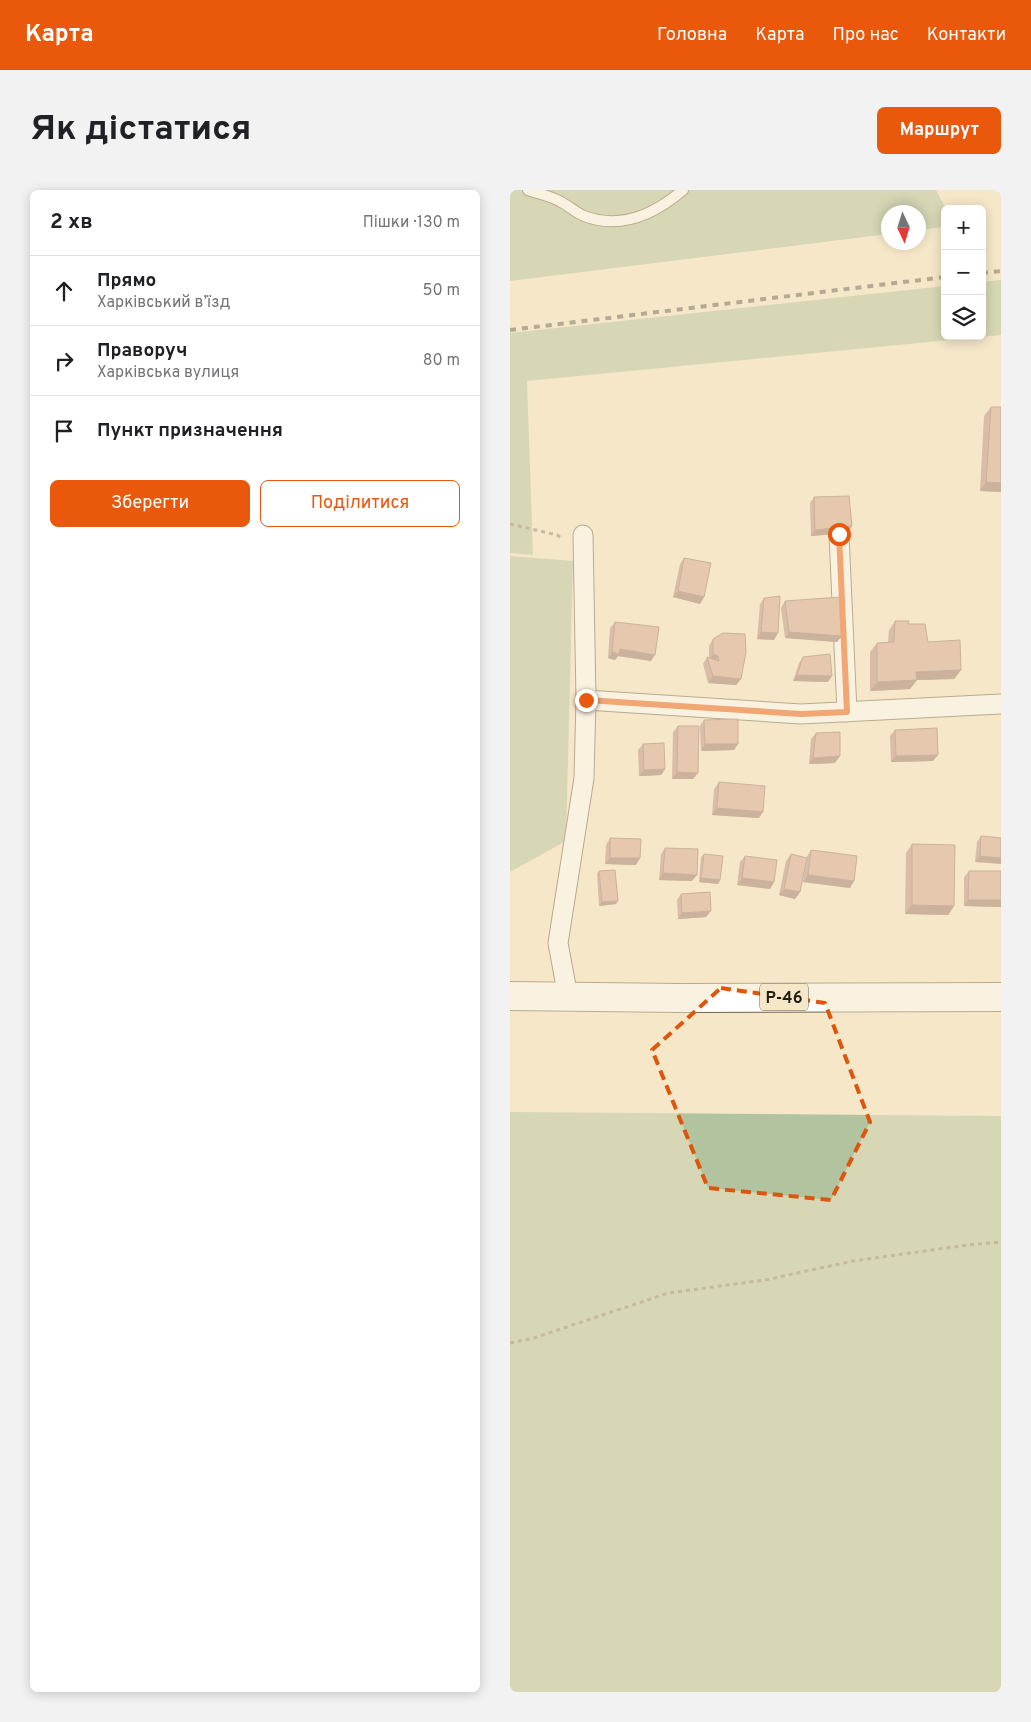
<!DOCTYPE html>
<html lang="uk">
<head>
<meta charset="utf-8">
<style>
  :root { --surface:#fff; --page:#f2f2f2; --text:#202124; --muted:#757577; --line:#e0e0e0; --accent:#ea580c }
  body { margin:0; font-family:Overpass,sans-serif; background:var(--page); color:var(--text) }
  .controls { position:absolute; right:15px; top:15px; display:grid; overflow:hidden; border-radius:8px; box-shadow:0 2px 12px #0003 }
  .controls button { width:45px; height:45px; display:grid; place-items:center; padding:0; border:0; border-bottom:1px solid var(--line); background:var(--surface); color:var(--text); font:25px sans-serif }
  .compass { position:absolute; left:371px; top:15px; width:45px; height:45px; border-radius:50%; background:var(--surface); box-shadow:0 2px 12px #0003; rotate:176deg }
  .stop { position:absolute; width:15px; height:15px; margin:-11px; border:4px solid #ea580c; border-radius:50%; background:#fff }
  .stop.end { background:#ea580c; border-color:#fff; box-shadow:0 1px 5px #0008 }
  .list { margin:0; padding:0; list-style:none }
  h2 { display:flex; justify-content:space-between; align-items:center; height:65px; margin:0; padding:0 20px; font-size:21px }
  h2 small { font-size:16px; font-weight:400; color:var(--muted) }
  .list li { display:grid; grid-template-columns:32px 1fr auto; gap:15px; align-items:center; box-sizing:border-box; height:70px; padding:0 20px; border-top:1px solid var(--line) }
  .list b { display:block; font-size:19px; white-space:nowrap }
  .list p { margin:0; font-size:16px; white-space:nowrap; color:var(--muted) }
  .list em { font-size:16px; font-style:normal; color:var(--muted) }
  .actions { display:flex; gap:10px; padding:15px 20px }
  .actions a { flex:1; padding:11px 0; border:1px solid var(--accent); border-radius:8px; text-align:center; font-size:18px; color:var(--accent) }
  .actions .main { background:var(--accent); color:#fff }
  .icon { flex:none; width:28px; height:28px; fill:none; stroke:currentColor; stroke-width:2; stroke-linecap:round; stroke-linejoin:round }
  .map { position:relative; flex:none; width:491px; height:1502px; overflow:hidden; border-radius:8px }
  header { display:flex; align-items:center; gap:30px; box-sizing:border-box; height:70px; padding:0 25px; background:var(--accent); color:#fff }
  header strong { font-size:24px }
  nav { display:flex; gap:28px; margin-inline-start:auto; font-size:18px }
  .intro { display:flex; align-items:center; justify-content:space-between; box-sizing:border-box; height:120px; padding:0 30px }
  h1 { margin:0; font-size:35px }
  .button { padding:12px 22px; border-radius:8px; background:var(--accent); color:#fff; font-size:18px; font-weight:700 }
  main { display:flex; gap:30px; padding:0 30px }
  aside { flex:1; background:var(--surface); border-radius:8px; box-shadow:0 2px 12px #0003 }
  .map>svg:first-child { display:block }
</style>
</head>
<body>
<header>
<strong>Карта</strong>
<nav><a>Головна</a><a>Карта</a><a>Про нас</a><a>Контакти</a></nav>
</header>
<div class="intro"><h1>Як дістатися</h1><a class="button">Маршрут</a></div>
<main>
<aside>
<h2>2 хв<small>Пішки · 130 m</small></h2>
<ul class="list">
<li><svg class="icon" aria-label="ahead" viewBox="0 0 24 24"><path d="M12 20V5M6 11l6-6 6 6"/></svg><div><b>Прямо</b><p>Харківський в’їзд</p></div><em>50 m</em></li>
<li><svg class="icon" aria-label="right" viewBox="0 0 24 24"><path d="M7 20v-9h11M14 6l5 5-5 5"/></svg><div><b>Праворуч</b><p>Харківська вулиця</p></div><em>80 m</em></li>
<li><svg class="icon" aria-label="arrive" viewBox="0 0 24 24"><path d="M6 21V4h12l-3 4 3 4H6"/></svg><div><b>Пункт призначення</b></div></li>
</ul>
<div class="actions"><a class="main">Зберегти</a><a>Поділитися</a></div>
</aside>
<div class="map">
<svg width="491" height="1502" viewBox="0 0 491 1502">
  <rect width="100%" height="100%" fill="#f6e7c9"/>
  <!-- green -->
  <path fill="#b1c39f" d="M0 0H426L436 19 435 37 409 40 408 22H378V44L0 91Z
    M491 90V145L17 191 23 365 0 363V143L435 96V146H472V92Z
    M0 366 63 371 56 651 0 682Z
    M0 922 491 926V1502H0Z"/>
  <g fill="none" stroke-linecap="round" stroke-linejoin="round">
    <defs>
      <path id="lane" d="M18 0C29 4 41 6 51 12 59 16 65 22 74 26 111 40 145 24 173 0"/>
      <path id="street" d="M73 345 76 510 291 524 491 514
        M329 345 337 522
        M58 807 48 753 74 588 76 510"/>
      <path id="primary" d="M0 806 169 808 491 807"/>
    </defs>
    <!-- lane casing -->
    <use href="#lane" stroke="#6f6248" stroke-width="12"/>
    <!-- street casing -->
    <use href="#street" stroke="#6f6248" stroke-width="21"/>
    <!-- primary casing -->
    <use href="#primary" stroke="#6f6248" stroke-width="30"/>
    <!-- path -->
    <path stroke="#8a816c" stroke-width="3" stroke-dasharray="4 4" stroke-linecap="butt" d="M0 334 47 345 53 349
      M0 1153 24 1148 158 1103 255 1090 343 1071 458 1055 491 1052"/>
    <!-- lane -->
    <use href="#lane" stroke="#fff" stroke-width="10"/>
    <!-- street -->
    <use href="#street" stroke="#fff" stroke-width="19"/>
    <!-- primary -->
    <use href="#primary" stroke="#fff" stroke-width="28"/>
    <!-- rail -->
    <path stroke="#675f4e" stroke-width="4" stroke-dasharray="6 6" stroke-linecap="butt" d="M472 83 491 81
      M0 140 435 87"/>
  </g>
  <!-- wall -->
  <path fill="#b58b7d" d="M481 217 491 302 470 301 474 226Z
    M304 307 342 336 337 343 301 346 300 313Z
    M174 368 194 407 190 414 163 407 170 374Z
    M254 408 264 450 247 449 250 414Z
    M275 411 332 446 327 452 275 448 271 418Z
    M385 431 398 434 451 480 444 489 407 490 400 499 360 501V462L367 453 378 452 379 440Z
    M105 432 141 471 108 466 105 470 98 468 100 438Z
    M203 449 231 489 226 495 198 493 193 474 197 467 199 468V456Z
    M293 467 318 492 283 491 289 473Z
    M194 530 224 560 191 561 190 536Z
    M168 536 183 589H162L163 542Z
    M385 540 423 571 381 572 380 546Z
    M306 543 325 573 299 574 301 549Z
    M133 554 155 579 151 585 129 586 128 560Z
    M209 592 249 628 202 625 204 599Z
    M471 646 491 648 465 672 467 652Z
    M100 648 126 675 95 674 96 655Z
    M402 654 444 716 438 725 395 724 396 663Z
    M155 658 182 691 149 690 151 664Z
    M301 660 340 698 293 692 296 674 290 702 285 709 269 705 276 671 281 664 296 668Z
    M194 664 210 690 208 694 189 692 191 667Z
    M235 666 264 692 260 699 227 695 230 672Z
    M89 681 106 714 89 716 87 684Z
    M459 681H491V717L454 716V687Z
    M171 704 196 727 168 729 167 710Z"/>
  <!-- shaded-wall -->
  <path fill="#947166" d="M476 292 491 293V302L470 301Z
    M342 336 337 343 301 346 305 340Z
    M168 401 194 407 190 414 163 407Z
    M251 442 268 443 264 450 247 449Z
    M279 442 332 446 327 452 275 448Z
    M110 459 145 465 141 471 108 466 105 470 98 468 102 462Z
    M203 464 208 466 204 473 199 471Z
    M451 480 444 489 407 490 400 499 360 501 367 492 406 482Z
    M287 485 322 486 318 492 283 491Z
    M203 486 231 489 226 495 198 493Z
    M195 554H228L224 560 191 561Z
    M428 565 423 571 381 572 386 566Z
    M330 566 325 573 299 574 303 568Z
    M155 579 151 585 129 586 134 580Z
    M167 582 188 583 183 589H162Z
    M207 618 253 622 249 628 202 625Z
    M470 666 491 668V674L465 672Z
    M100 668H130L126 675 95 674Z
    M153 683 187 685 182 691 149 690Z
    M298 685 344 691 340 698 293 692Z
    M191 688 210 690 208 694 189 692Z
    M232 688 264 692 260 699 227 695Z
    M274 699 290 702 285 709 269 705Z
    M458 710H491V717L454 716Z
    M108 711 106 714 89 716 92 712Z
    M402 715 444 716 438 725 395 724Z
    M201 721 196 727 168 729 172 723Z"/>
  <!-- building -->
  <path fill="#d3a291" stroke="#947166" d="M481 217H491V293L476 292Z
    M339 306 342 336 305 340 304 307Z
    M174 368 201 373 194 407 168 401Z
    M270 406 268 443 251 442 254 408Z
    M330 407 332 446 279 442 275 411Z
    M385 431H399L398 434H415L418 452 450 450 451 480 406 482 407 490 367 492V453L384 452Z
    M105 432 149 437 145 465 110 459 109 464 102 462Z
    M213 443 235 444 236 462 231 489 203 486 197 467 209 471 208 466 203 464V449Z
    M320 464 322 486 287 485 293 467Z
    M228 529V554H195L194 530Z
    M168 536H189L188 583 167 582Z
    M427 538 428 565 386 566 385 540Z
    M330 542V566L303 568 306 543Z
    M154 553 155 579 134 580 133 554Z
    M209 592 255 596 253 622 207 618Z
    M471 646 491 648V668L470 666Z
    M100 648 131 649 130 668H100Z
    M402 654 445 655 444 716 402 715Z
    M155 658 188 659 187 685 153 683Z
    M301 660 347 666 344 691 298 685Z
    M194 664 213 666 210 690 191 688Z
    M281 664 297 668 290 702 274 699Z
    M235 666 267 670 264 692 232 688Z
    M105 680 108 711 92 712 89 681Z
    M459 681H491V710H458Z
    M200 702 201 721 172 723 171 704Z"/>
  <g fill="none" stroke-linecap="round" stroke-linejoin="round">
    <!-- route -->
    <path stroke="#ea580c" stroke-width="6" d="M76 510 291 524 337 522 329 344"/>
  </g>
  <!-- marked area -->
  <path d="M0 0H491V1502H0ZM211 798 315 813 360 932 321 1010 198 998 142 860Z" fill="#f6e7c9" fill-opacity=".55" fill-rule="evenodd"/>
  <path fill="none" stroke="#de560c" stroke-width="4" stroke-dasharray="10 6" stroke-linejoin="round" d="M211 798 315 813 360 932 321 1010 198 998 142 860Z"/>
  <g text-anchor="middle" stroke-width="4" stroke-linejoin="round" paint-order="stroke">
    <!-- shield labels -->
    <rect fill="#f6e7c9" stroke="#625a49" stroke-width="1" x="250" y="793.5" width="48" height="27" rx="4"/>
    <g font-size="16" font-weight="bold" fill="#221d12">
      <text x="274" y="813">Р-46</text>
    </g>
  </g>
</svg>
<div class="controls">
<button>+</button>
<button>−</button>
<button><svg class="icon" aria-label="layers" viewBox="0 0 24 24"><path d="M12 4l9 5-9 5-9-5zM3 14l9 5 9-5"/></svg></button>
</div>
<svg class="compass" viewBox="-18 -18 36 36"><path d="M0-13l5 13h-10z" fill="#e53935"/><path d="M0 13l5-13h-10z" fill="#757577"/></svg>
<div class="stop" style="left:329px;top:344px"></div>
<div class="stop end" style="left:76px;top:510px"></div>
</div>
</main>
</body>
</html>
